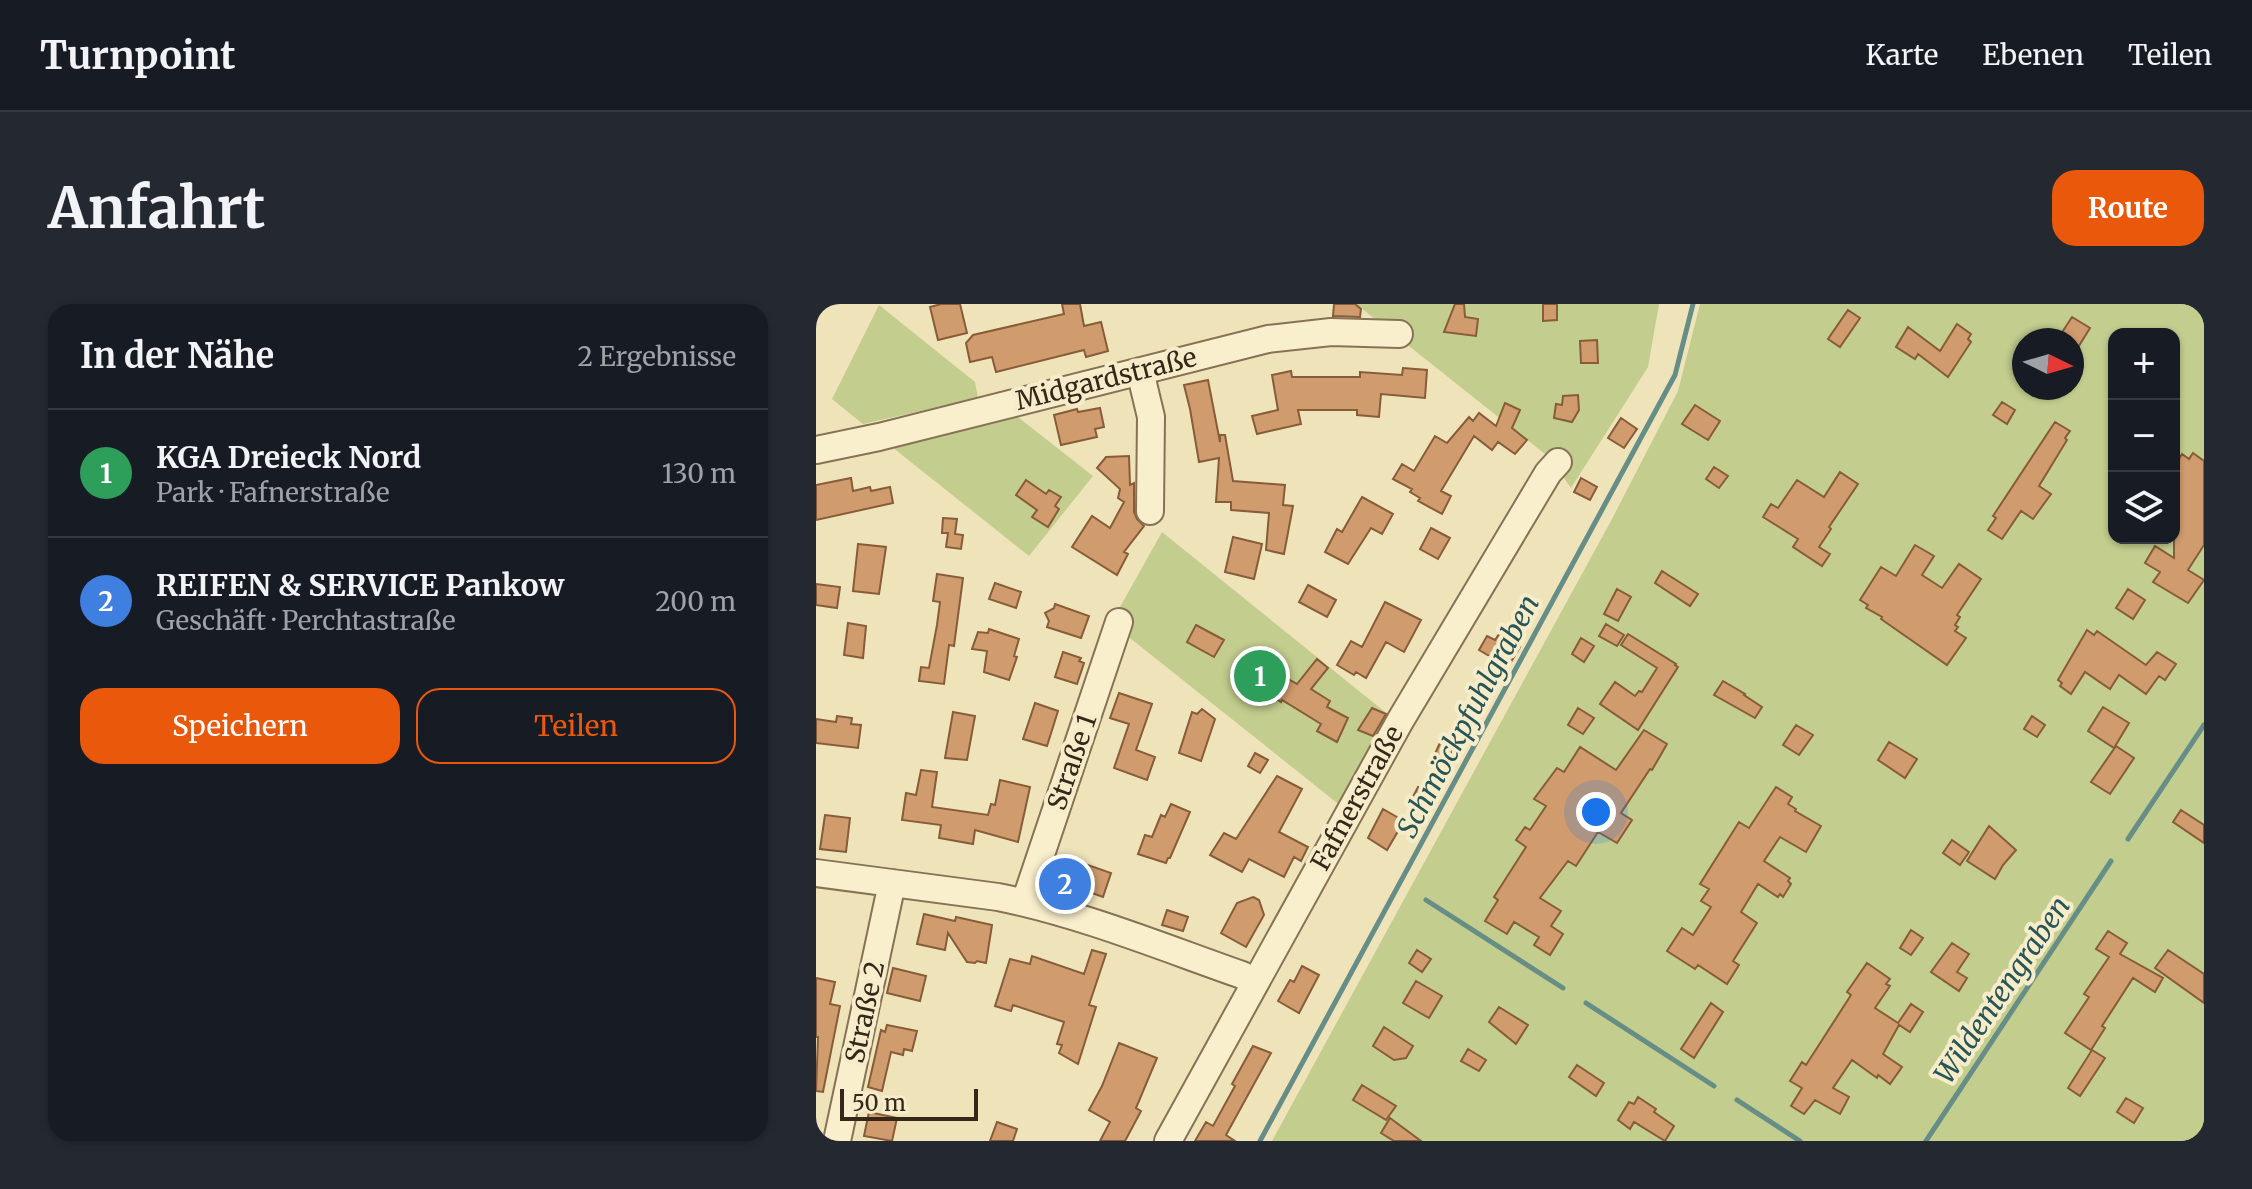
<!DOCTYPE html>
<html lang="de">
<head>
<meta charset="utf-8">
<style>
  :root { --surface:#171b24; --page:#242831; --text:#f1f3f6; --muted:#9ea1a6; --line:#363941; --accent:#ea580c }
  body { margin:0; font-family:Merriweather,serif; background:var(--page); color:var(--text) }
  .controls { position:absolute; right:24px; top:24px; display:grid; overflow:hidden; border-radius:16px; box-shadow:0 2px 6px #0004 }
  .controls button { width:72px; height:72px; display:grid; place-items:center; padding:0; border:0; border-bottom:2px solid var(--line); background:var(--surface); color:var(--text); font:40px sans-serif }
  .compass { position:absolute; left:1196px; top:24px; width:72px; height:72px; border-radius:50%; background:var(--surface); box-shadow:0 2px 6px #0004; rotate:95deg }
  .scale { position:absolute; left:24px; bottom:20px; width:138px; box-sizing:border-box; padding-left:8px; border:4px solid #35281a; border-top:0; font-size:22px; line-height:28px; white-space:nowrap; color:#35281a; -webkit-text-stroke:6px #f7ecca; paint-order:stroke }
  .you { position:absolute; left:780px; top:508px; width:28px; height:28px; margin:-20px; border:6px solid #fff; border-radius:50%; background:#1a73e8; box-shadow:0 0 0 12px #1a73e833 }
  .badge { display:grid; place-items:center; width:52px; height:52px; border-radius:50%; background:var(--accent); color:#fff; font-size:26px; font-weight:700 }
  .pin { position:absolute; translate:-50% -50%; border:4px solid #fff; box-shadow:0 2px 8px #0006 }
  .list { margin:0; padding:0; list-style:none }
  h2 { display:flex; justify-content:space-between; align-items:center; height:104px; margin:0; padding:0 32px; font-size:34px }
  h2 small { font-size:26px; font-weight:400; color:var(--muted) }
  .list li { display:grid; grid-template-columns:52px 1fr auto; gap:24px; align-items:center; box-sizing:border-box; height:128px; padding:0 32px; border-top:2px solid var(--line) }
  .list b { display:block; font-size:30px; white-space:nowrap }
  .list p { margin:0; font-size:26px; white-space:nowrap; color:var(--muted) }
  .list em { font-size:26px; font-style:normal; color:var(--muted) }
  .actions { display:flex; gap:16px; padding:24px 32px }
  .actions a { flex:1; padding:18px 0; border:2px solid var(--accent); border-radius:24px; text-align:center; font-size:28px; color:var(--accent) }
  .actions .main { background:var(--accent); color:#fff }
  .icon { flex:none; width:44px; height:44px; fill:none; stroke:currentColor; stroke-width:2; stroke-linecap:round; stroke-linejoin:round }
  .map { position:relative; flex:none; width:1388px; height:837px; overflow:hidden; border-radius:24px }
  header { display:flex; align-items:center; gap:48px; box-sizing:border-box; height:112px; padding:0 40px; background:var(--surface); border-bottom:2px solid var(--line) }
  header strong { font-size:38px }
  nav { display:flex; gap:44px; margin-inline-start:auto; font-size:28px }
  .intro { display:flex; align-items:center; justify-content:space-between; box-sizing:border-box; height:192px; padding:0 48px }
  h1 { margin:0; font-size:56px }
  .button { padding:20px 36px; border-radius:24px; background:var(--accent); color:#fff; font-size:28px; font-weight:700 }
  main { display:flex; gap:48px; padding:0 48px }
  aside { flex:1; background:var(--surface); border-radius:24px; box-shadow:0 2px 6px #0004 }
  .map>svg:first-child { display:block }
</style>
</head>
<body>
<header>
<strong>Turnpoint</strong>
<nav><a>Karte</a><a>Ebenen</a><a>Teilen</a></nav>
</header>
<div class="intro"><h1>Anfahrt</h1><a class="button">Route</a></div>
<main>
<aside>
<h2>In der Nähe<small>2 Ergebnisse</small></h2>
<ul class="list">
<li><span class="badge" style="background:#2e9e5b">1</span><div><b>KGA Dreieck Nord</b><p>Park · Fafnerstraße</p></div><em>130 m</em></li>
<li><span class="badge" style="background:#3f7fe0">2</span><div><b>REIFEN &amp; SERVICE Pankow</b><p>Geschäft · Perchtastraße</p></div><em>200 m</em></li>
</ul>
<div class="actions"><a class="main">Speichern</a><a>Teilen</a></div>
</aside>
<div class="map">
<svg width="1388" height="837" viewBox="0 0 1388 837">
  <rect width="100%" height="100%" fill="#efe3ba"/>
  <!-- green -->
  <path fill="#c2cd8e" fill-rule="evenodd" d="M540 0H843L832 63 755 184 734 154Z
    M884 0H1388V837H456L796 215 862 87ZM1298 30H1358V234H1298ZM1208 36H1256V84H1208Z
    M63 1 159 78 162 94 47 120 16 95Z
    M198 110 277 172 213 252 71 139Z
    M346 228 574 412 525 502 295 319Z"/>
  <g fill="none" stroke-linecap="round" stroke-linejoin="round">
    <!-- stream -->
    <path stroke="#668d86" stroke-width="5" d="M1312 535 1388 421
      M610 596 747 684
      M770 699 898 782
      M921 796 984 837
      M444 837 859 71 877 0
      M1110 837 1295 557"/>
  </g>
  <!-- building -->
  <path fill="#d09c6e" stroke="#875c39" stroke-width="2" d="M125 0H144L151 29 122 36 114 3Z
    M246 0H264L268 22 285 18 292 47 270 53 268 46 180 68 176 53 154 58 150 39 157 31 248 10Z
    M518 0H539L545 5 544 13 517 12Z
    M639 0H648L649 13 662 15 660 32 628 28Z
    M727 0H741V16L727 17Z
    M1032 6 1044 14 1024 43 1012 35Z
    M1256 13 1274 24 1256 53V36H1241Z
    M1141 20 1155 30 1152 35 1155 38 1132 73 1102 50 1099 55 1080 43 1092 23 1124 47Z
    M781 36 782 59H765L764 37Z
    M587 64 611 66 609 94 565 90 563 113 541 111V106H482L485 120 441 130 436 112 462 106 456 71 475 67 476 73H544V68L586 71Z
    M392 76 404 138V131H409L417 177 469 181 467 201 477 202 468 250 450 246 453 209 415 206V198H400L403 154 383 158 374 105 368 81Z
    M762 91 763 106 756 118 738 114 740 100 746 101 747 92Z
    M1186 98 1199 106 1191 120 1177 111Z
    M689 99 704 106 696 124 711 136 699 150 682 138 676 146 658 132 625 187 635 192 626 210 602 197 604 194 594 188 596 185 577 175 586 160 598 167 619 132 631 139 653 113 657 117 663 109 680 122Z
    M879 101 904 117 892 136 866 120Z
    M284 104 288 123 279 125 281 133 245 141 238 111 261 105 262 108Z
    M805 114 821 125 808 144 792 134Z
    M1239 118 1254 127 1249 134 1251 136 1223 182 1235 190 1217 215 1205 207 1186 235 1172 226 1180 214 1177 212Z
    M1377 149 1388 157V241L1372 266 1388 276 1372 299 1337 278 1344 268 1329 259 1339 242 1358 254V163L1366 150 1373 155Z
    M313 152 314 181 318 179V208L321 215 328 222 308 248 312 250 301 271 256 243 276 212 294 224 308 198 302 194 304 185 281 164 290 153Z
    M898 163 912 172 903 184 890 175Z
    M1024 168 1042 180 1013 223 1015 225 1003 243 1014 250 1006 262 977 243 982 235 947 213 955 200 962 204 981 176 1008 193Z
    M35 174 37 187 54 183 55 187 74 183 77 199 0 216V181Z
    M765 174 781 183 774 196 758 188Z
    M210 176 230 190 233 186 245 193 239 202 243 205 232 223 216 213 221 206 200 191Z
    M546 193 577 210 566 230 555 224 532 260 509 248 521 225 526 228Z
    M127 214 141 215 139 230 147 231 145 245 130 243 132 229H126Z
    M615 224 634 234 622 255 604 245Z
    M417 233 446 240 438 275 409 268Z
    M42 240 70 243 63 290 37 287Z
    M1099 241 1118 252 1106 271 1126 284 1143 260 1165 275 1141 311 1144 313 1139 321 1142 323 1139 327 1150 334 1131 361 1065 315 1066 313 1050 304 1052 301 1044 296 1065 263 1080 272Z
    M846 267 882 290 874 302 839 279Z
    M121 270 147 274 138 342 133 341 128 380 103 377 105 363 113 364 121 321 124 298 117 297Z
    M179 279 205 288 200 304 173 295Z
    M0 280 24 283 21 304 0 301Z
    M492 281 520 296 511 313 483 298Z
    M801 285 815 293 802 317 788 310Z
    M1312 285 1329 296 1317 315 1300 304Z
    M569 298 605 316 588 348 570 338 550 374 540 368 538 371 521 361 535 337 546 343Z
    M239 300 273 312 265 334 231 323 233 317 229 309 238 304Z
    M32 319 50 322 47 354 28 351Z
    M790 320 808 331 801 342 783 332Z
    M380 321 408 336 398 353 371 338Z
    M173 325 203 335 198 352 201 353 193 376 168 368 171 347 156 345 162 328 172 329Z
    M1271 326 1278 331 1281 327 1330 361 1341 348 1360 360 1349 376 1343 372 1330 390 1303 371 1294 385 1269 368 1255 390 1244 382 1246 379 1242 376Z
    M683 330 704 343 692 363 663 346 671 332 679 336Z
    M812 330 860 360 859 361 862 363 822 426 784 400 799 378 819 392 823 387 826 388 841 364 805 341Z
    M765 334 778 342 768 358 756 350Z
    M247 348 265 354 263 357 268 359 261 380 239 373Z
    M501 355 512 364 495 385 514 397 511 403 532 414 521 438 501 427 505 420 466 396 465 398 450 389 461 372 465 374 467 372 481 380Z
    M907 377 929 390 928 391 946 403 939 414 898 391Z
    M303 389 336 400 320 446 339 453 331 476 298 464 313 420 294 414Z
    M219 399 242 407 231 442 207 435Z
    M1287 403 1313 419 1298 444 1272 427Z
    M556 404 570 410 557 432 542 426Z
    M762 404 778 414 767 430 752 421Z
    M386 405 399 415 385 457 363 449 376 408 381 410Z
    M137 408 159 412 151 456 129 454Z
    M21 412 36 414 35 420 45 421 42 444 0 439V415L20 418Z
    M1216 412 1229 421 1221 433 1208 425Z
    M980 421 997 431 983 451 967 441Z
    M828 426 851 440 836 466 834 465 805 509 816 516 801 539 782 528 760 562 752 557 724 594 745 607 735 622 747 630 734 651 718 641 723 633 698 618 691 630 669 617 682 596 678 593 710 543 700 536 709 523 714 526 730 502 718 495 741 464 748 468 764 443 800 466Z
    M626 434 640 440 629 465 615 459Z
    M1073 438 1101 455 1089 474 1062 456Z
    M1300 442 1318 454 1294 490 1275 478Z
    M439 449 452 456 444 469 432 462Z
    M105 466 121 468 116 503 172 511 175 500 179 501 184 476 214 483 202 538 159 526 157 540 123 534 125 521 86 516 90 489 100 491Z
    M461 472 486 485 463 528 492 543 485 557 478 553 468 573 433 555 426 568 394 551 408 529 420 535Z
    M602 483 620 492 611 509 593 500Z
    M960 483 976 493 972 500 980 505 979 507 1005 522 990 548 964 533 948 557 974 574 972 577 975 580 967 593 964 590 962 593 942 580 925 608 941 619 917 657 923 661 911 680 882 661 879 665 851 647 866 624 877 631 895 603 885 597 893 585 884 580 923 518 933 524Z
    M355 500 374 508 354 554H352L350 559 322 550 329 531 336 533 345 511 349 513Z
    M567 505 588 517 571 546 552 534Z
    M1365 506 1388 521V539L1357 518Z
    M9 511 34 514 30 548 4 545Z
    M1173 522 1200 546 1187 561 1179 575 1151 557Z
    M1136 536 1153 548 1144 561 1127 549Z
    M249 553 295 569 287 593 265 585 263 590 239 582Z
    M437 593 443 596 448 611 430 643 405 629 421 599Z
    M351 606 372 613 367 627 346 621Z
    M108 610 139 617 140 613 176 621 170 659 161 657 159 659 151 658 132 629 129 646 101 640Z
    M1095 626 1107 634 1095 651 1084 644Z
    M1292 627 1311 639 1304 650 1347 674 1339 688 1317 674 1286 722 1289 724 1275 746 1249 729 1273 693 1268 690 1293 653 1280 645Z
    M1136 639 1153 650 1141 668 1151 674 1143 687 1115 668Z
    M276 646 290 650 273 701 280 703 262 760 243 749 246 741 241 740 248 718 197 701 195 707 179 702 194 655 214 660 216 652 268 670Z
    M601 646 615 655 606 668 593 659Z
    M1352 646 1388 670V699L1339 664Z
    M1051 659 1074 675 1070 680 1074 682 1059 704 1082 719 1095 700 1107 708 1094 728 1083 721 1067 750 1086 763 1074 780 1062 771 1061 774 1036 756 1017 784 1033 793 1024 810 999 796 988 810 975 802 986 784 974 777 986 758 990 761 1035 691 1031 688Z
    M486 662 503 671 483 709 462 697 474 676 478 678Z
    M77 664 110 672 104 697 71 689Z
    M0 674 19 678 14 700 24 702 7 788 0 787 2 733H0Z
    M600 677 626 692 613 714 587 699Z
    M895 699 907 708 878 754 865 745Z
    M683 703 712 721 700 740 673 718Z
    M71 721 101 727 96 747 88 745 87 751 75 748 66 787 52 783 65 726 69 728Z
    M568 723 597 742 590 754 578 756 557 742Z
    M303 739 341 754 320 804 325 807 309 837H284L294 818 273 806 286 782Z
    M437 742 455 749 410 831 419 837H379L390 818 397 822 419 782 416 780Z
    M652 745 670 756 663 767 645 757Z
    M1276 746 1289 754 1264 792 1252 784Z
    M761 761 788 779 780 792 753 773Z
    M546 781 580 802 570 816 537 796Z
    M822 793 840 805 838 808 858 822 849 837 818 818 814 825 802 816 813 798 818 800Z
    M1310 794 1327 804 1318 819 1301 808Z
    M53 808 81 814 76 837 48 832Z
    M574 814 605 837H578L565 829Z
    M181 818 201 825 197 837H174Z"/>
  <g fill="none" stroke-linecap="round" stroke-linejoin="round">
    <defs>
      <path id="minor" d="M324 67 335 113 334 207
        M0 146 63 133 452 35 515 28 583 30
        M0 569 182 593C266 610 346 643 426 671L439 678
        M209 598 303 318
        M21 837 76 579
        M352 837 584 417 732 169 742 158"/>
    </defs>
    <!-- minor casing -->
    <use href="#minor" stroke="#867254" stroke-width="30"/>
    <!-- minor -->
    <use href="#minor" stroke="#faefcd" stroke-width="26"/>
  </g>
  <g text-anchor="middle" stroke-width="8" stroke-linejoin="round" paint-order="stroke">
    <!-- street labels -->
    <g font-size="26" fill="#35281a" stroke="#f7ecca">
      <text transform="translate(290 75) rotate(-14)" y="9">Midgardstraße</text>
      <text transform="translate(256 458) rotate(-71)" y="9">Straße 1</text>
      <text transform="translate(541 494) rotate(-61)" y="9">Fafnerstraße</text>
      <text transform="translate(49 708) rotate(-78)" y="9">Straße 2</text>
    </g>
    <!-- water labels -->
    <g font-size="28" font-style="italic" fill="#285555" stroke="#f7ecca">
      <text transform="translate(652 412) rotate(-62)" y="10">Schmöckpfuhlgraben</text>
      <text transform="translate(1186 686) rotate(-56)" y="10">Wildentengraben</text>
    </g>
  </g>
</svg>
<div class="controls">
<button>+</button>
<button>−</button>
<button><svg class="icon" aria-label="layers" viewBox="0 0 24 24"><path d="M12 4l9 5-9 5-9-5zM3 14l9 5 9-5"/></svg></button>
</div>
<svg class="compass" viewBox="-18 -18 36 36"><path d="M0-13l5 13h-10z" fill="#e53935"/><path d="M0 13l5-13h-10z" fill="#9ea1a6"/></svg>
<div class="scale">50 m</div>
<div class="you"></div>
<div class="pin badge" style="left:444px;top:372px;background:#2e9e5b">1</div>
<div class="pin badge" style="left:249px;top:580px;background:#3f7fe0">2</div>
</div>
</main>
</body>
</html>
